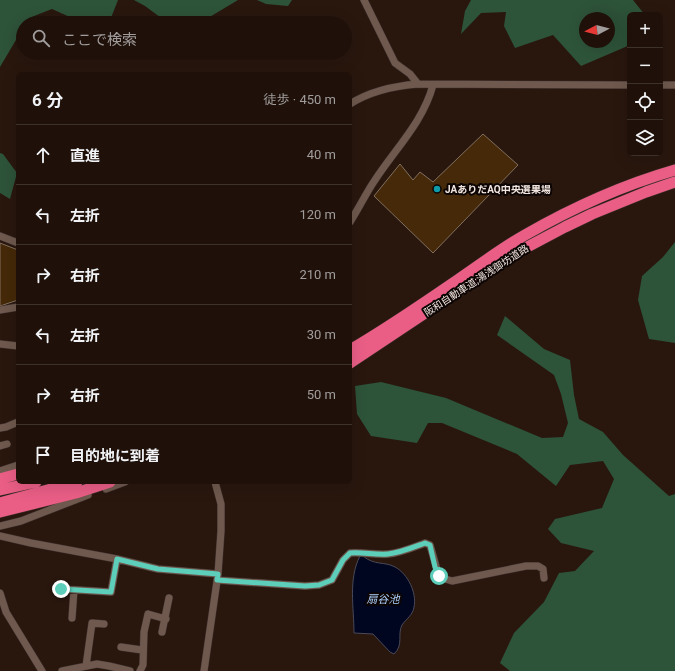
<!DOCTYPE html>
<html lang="ja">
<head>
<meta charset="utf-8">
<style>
  :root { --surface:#1f110a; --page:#2c1f18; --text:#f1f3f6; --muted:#a19d9c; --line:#3c312b }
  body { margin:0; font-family:Roboto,"Noto Sans JP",sans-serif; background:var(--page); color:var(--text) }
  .controls { position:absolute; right:12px; top:12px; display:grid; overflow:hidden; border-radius:6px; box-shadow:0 4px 16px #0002 }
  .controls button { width:36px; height:36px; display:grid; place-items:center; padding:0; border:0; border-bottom:1px solid var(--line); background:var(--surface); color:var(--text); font:20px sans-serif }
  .compass { position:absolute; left:579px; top:12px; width:36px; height:36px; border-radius:50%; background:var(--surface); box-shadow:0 4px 16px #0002; rotate:263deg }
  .stop { position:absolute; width:12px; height:12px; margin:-9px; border:3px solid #5cceba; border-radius:50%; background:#fff }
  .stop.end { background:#5cceba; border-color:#fff; box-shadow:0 1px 4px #0008 }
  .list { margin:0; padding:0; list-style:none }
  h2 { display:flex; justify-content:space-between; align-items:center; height:52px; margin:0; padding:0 16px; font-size:17px }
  h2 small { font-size:13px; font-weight:400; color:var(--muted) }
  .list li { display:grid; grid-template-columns:26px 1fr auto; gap:12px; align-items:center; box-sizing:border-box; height:60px; padding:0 16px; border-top:1px solid var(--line) }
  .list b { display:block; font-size:15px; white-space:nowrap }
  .list em { font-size:13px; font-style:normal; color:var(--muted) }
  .icon { flex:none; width:22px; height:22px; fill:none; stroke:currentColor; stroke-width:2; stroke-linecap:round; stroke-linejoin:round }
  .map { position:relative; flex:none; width:675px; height:671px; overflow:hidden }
  .search { position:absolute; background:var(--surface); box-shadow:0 4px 16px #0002; left:16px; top:16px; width:336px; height:44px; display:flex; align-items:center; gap:10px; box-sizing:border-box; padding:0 14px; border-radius:22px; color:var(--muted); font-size:15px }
  .panel { position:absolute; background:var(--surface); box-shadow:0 4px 16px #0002; left:16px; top:72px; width:336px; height:412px; border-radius:6px }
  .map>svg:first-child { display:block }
</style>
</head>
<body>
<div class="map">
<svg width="675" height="671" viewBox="0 0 675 671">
  <rect width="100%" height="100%" fill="#29170e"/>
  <!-- forest -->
  <path fill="#2d5339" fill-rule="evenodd" d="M0 0H118L109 23H83L52 9 29 18 26 23H23V28L0 67Z
    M134 0H238L203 21 168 23 145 6Z
    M257 0H292L288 6 266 4Z
    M471 0H633L645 15H630V45L581 66 553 35 515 48 504 26 506 12 481 13 461 34 465 11ZM585 18H609V42H585Z
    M0 153 3 154 17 173 10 199 0 193Z
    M675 242V343L649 339 638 300 642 276 663 257Z
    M505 316 544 349 570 360 574 395 579 419 603 432 623 455 669 496 675 494V671H510L500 663 514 633 544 602 559 573 575 571 594 551 561 543 548 529 555 519 602 508 614 479 603 461 570 465 556 486 517 454 442 423H428L417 443 371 436 357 414 355 386 381 382 446 398 542 438 563 437 568 423 561 394 554 375 497 335Z"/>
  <!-- water -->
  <path fill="#00061f" stroke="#494959" d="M360 556H363C375 566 384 561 395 567 408 574 417 593 414 607 413 615 406 619 402 625 397 634 404 645 394 654L390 652 373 634 354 633C354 608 348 579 360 556Z"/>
  <!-- building -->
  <path fill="#452908" stroke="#816f5f" d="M483 134 518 165 433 253 374 196 400 164 413 180 420 172 433 182Z
    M0 243 18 250V300L0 306Z"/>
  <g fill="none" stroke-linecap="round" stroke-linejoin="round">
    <defs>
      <path id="minor" d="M364 0 395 63 410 74 418 84
        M660 85H675
        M350 104C370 91 394 86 418 84L630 85
        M350 222C359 208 366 193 375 180 396 148 423 122 433 85
        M0 236 18 243
        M0 310 18 307
        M0 344 18 346
        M0 428 6 427 18 422
        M0 446 7 444
        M0 471 18 465
        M106 489 125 482
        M0 526 21 521 88 495
        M0 536 31 543 117 559 158 569 218 574
        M217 580 305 586 319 585 332 580 343 560 350 553C363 552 375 555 388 554 400 553 414 547 425 543L430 545 439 577 452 581 526 566H538L543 569 544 578
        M61 589 111 592 117 559
        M0 593 6 612 42 671
        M72 618 74 590
        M162 632 169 598
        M121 647 142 650
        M86 666 92 623 104 624
        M62 671 97 664 109 666 130 671
        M140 671 143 665 144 632 148 614 166 619
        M204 671 218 574 221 531V504L215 482"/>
      <path id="highway" d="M350 350C388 328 424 303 459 279 481 264 502 248 525 235 572 208 623 185 675 170
        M350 363 512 255 565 227 592 214 646 192 675 182
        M0 479 18 474
        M0 490 36 482
        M0 503 77 482
        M0 512 76 493 110 482"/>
    </defs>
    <!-- minor casing -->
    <use href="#minor" stroke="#3e302d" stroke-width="8"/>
    <!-- highway casing -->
    <use href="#highway" stroke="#3e302d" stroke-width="12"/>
    <!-- minor -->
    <use href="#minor" stroke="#6f594e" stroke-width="7"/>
    <!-- highway -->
    <use href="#highway" stroke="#ea5e86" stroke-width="11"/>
  </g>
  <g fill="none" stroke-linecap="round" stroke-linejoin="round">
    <!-- route -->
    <path stroke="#5cceba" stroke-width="5" d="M61 589 111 592 117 559 158 569 218 574 217 580 305 586 319 585 332 580 343 560 350 553C363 552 375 555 388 554 400 553 414 547 425 543L430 545 435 567 439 576"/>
  </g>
  <!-- markers -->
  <circle fill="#0f9aa8" stroke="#0c0503" stroke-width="1.5" cx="437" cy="189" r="4"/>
  <g text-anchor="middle" stroke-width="4" stroke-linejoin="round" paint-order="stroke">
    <!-- poi labels -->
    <g font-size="10" font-weight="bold" fill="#f2e5df" stroke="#0c0503" text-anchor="start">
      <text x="445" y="193">JAありだAQ中央選果場</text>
    </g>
    <!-- street labels -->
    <g font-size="10" fill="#f2e5df" stroke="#0c0503">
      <text transform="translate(476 280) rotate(-33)" y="4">阪和自動車道;湯浅御坊道路</text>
    </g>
    <!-- water labels -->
    <g font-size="11" font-style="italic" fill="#add0fd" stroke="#0c0503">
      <text x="383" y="603">扇谷池</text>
    </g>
  </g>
</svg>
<div class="controls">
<button>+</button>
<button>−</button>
<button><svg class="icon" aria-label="locate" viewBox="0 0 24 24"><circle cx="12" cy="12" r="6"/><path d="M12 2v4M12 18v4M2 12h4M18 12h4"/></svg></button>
<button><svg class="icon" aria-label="layers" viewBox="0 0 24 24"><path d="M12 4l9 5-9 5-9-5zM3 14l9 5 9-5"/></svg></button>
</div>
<svg class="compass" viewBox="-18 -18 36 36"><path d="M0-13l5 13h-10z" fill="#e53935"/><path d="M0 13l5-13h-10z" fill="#a19d9c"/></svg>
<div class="stop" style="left:439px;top:576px"></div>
<div class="stop end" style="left:61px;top:589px"></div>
<div class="search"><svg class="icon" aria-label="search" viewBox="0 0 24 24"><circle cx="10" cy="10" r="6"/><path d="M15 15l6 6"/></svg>ここで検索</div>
<section class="panel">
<h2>6 分<small>徒歩 · 450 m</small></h2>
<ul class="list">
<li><svg class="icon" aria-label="ahead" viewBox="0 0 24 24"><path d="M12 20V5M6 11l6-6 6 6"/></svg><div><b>直進</b></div><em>40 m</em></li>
<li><svg class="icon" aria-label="left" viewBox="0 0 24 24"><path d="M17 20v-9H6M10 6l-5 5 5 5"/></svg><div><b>左折</b></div><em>120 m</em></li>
<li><svg class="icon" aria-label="right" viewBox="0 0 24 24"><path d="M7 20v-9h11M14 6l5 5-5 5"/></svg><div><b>右折</b></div><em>210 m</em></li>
<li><svg class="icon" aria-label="left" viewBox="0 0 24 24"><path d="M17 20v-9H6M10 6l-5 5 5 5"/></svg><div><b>左折</b></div><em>30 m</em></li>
<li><svg class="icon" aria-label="right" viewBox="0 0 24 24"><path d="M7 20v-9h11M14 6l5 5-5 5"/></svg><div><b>右折</b></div><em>50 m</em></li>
<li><svg class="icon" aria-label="arrive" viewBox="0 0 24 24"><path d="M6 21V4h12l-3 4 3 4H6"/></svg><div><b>目的地に到着</b></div></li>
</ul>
</section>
</div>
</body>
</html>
